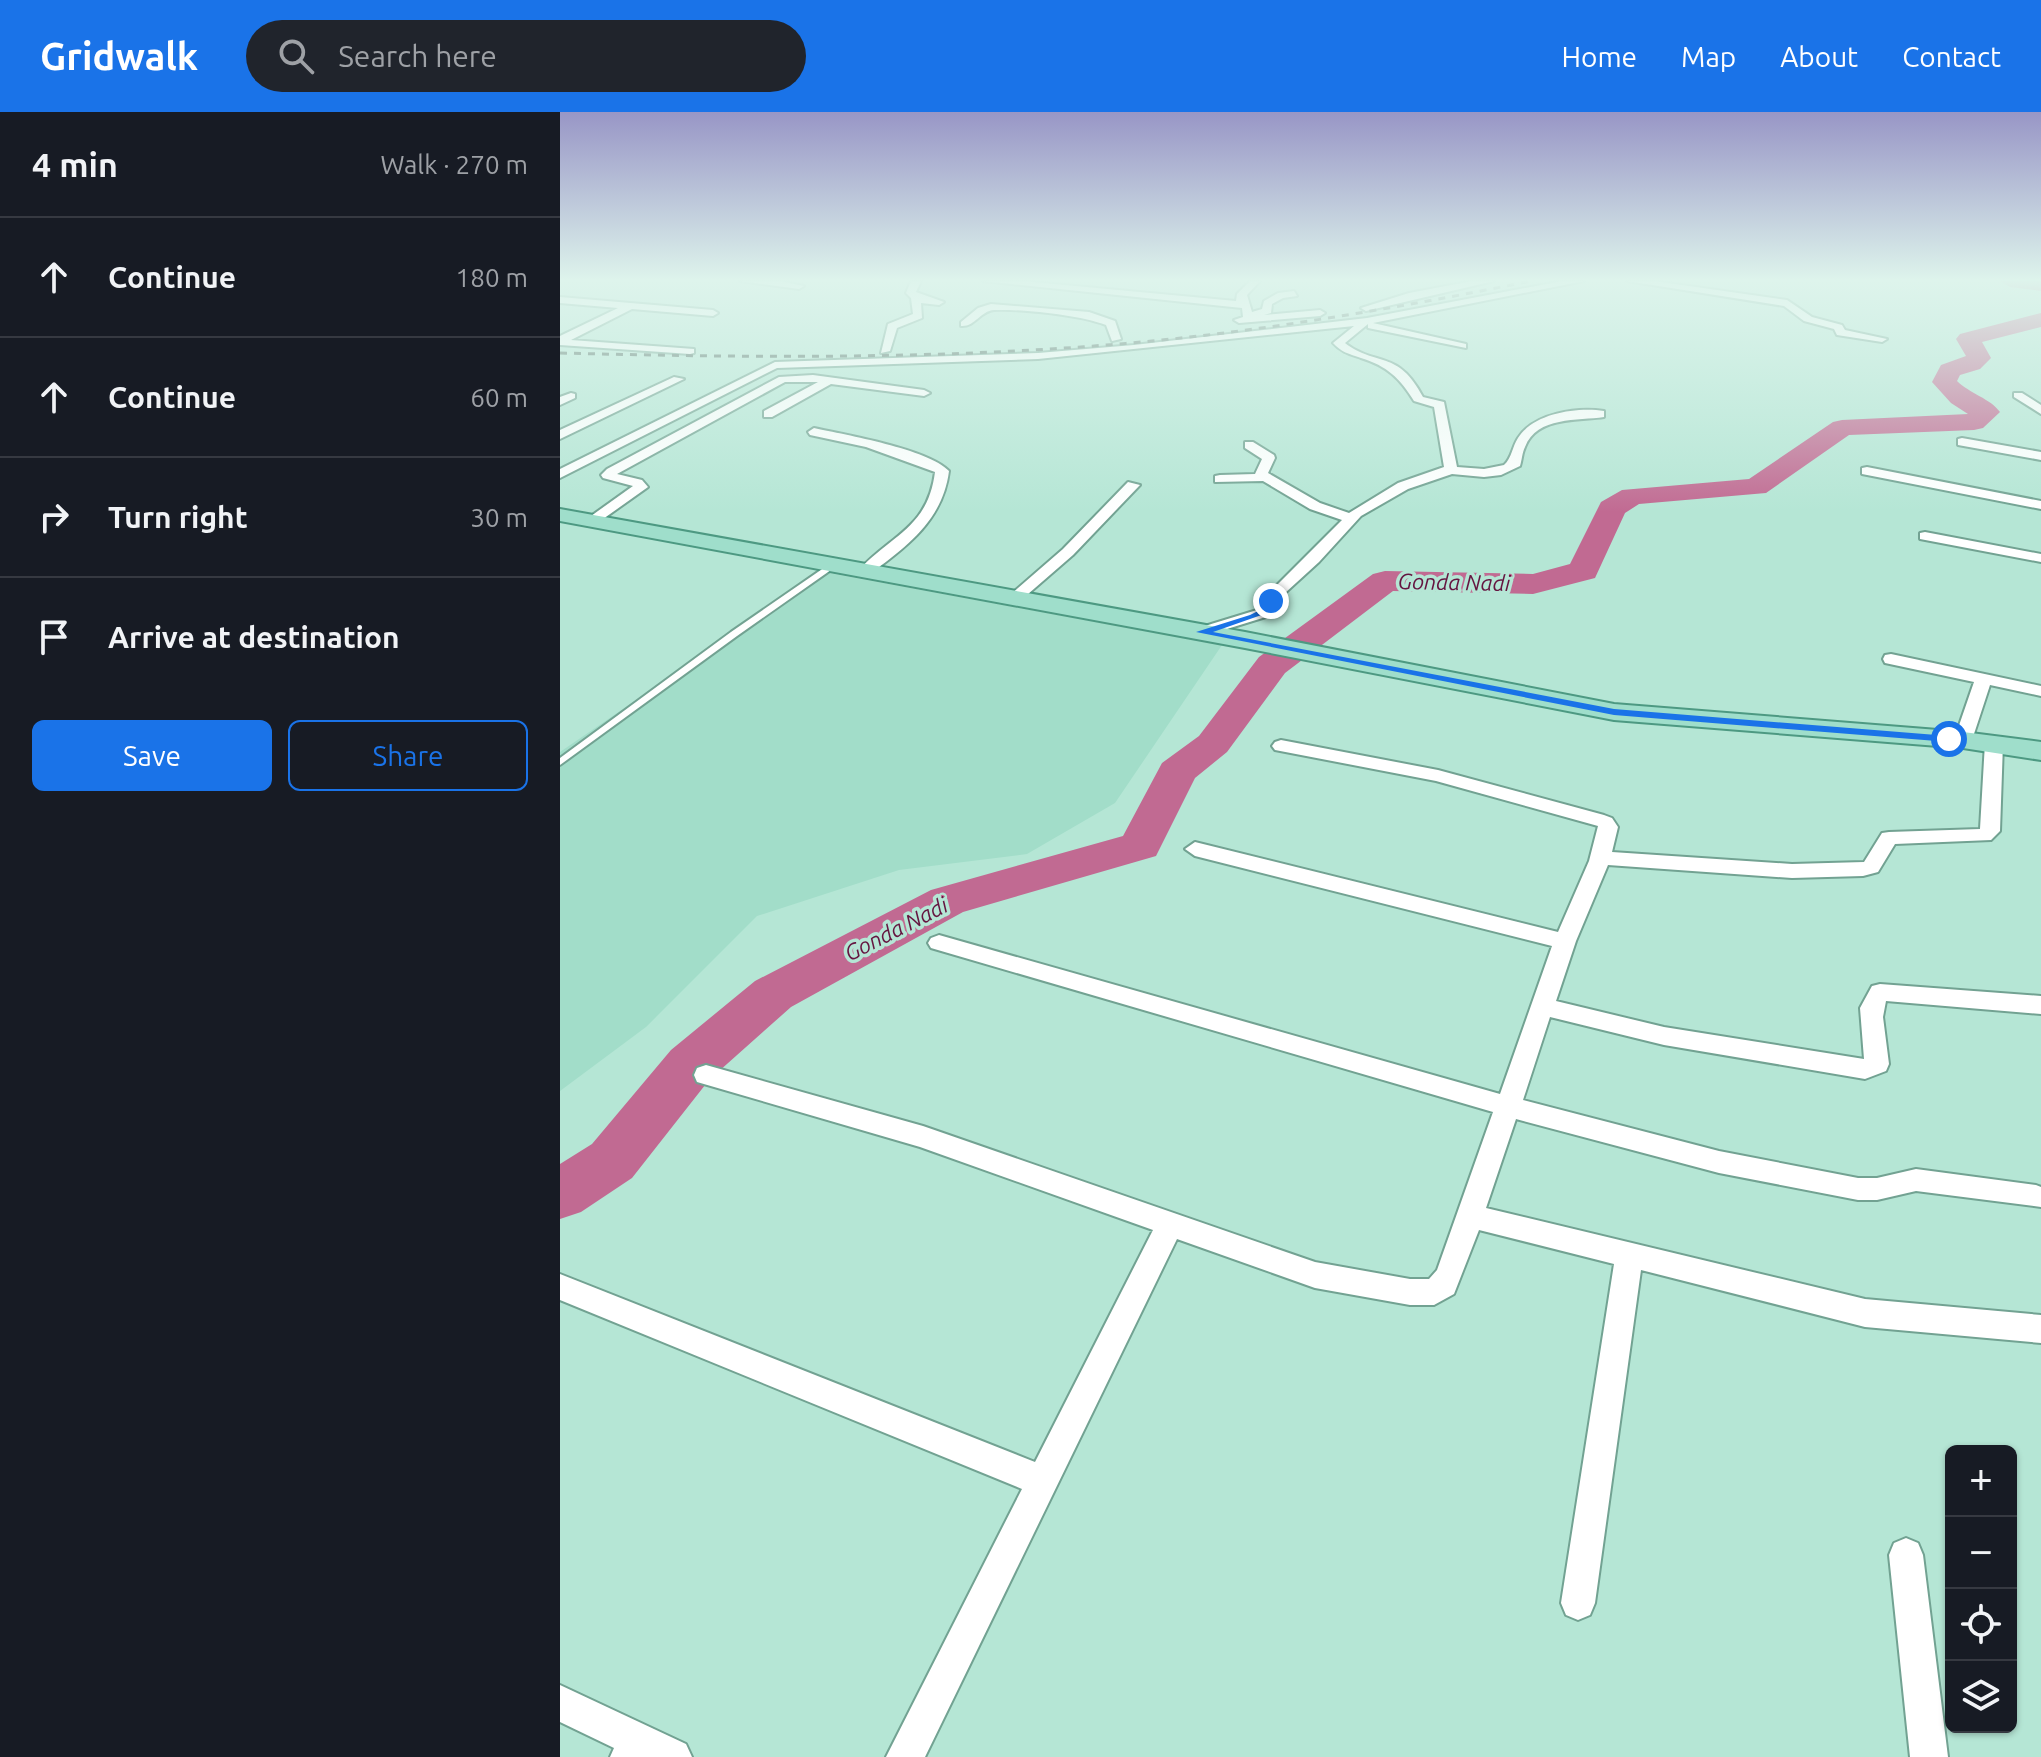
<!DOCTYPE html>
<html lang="en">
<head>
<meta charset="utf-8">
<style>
  :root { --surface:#171b24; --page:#20242c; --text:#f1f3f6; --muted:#9ea1a6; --line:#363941; --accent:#1a73e8 }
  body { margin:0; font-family:Ubuntu,sans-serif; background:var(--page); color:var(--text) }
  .controls { position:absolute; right:24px; bottom:24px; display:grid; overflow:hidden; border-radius:12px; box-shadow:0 2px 6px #0004 }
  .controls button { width:72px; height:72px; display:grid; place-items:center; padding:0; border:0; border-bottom:2px solid var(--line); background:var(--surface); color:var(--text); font:40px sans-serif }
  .stop { position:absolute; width:24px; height:24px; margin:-18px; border:6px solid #1a73e8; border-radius:50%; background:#fff }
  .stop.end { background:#1a73e8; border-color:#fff; box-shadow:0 2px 8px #0008 }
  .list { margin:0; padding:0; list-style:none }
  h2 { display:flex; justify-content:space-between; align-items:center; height:104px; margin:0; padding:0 32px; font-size:34px }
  h2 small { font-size:26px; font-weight:400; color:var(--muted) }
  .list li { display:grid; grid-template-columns:52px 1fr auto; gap:24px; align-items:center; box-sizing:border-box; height:120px; padding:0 32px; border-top:2px solid var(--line) }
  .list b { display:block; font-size:30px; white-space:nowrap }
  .list em { font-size:26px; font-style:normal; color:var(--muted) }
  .actions { display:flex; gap:16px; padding:24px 32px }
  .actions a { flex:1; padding:18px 0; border:2px solid var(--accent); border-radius:12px; text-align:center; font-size:28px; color:var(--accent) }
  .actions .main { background:var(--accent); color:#fff }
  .icon { flex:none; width:44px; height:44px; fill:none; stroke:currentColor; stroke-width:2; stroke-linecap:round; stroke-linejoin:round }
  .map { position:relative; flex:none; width:1481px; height:1645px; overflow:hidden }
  header { display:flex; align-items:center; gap:48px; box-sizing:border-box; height:112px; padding:0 40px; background:var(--accent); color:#fff }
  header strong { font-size:38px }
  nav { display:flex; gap:44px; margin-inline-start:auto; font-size:28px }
  .search { width:560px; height:72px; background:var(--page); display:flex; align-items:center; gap:20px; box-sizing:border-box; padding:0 28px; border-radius:44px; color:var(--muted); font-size:30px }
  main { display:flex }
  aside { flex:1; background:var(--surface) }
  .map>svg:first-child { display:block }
</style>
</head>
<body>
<header>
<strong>Gridwalk</strong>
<div class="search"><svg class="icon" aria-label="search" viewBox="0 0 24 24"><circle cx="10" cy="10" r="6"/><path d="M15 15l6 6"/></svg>Search here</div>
<nav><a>Home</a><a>Map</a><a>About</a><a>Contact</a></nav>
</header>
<main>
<aside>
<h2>4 min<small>Walk · 270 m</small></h2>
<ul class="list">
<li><svg class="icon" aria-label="ahead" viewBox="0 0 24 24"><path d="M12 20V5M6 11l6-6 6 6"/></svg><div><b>Continue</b></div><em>180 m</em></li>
<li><svg class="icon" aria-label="ahead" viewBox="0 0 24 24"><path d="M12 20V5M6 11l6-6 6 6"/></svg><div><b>Continue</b></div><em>60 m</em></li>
<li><svg class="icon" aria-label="right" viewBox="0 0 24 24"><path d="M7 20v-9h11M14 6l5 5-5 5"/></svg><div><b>Turn right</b></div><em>30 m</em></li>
<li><svg class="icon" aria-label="arrive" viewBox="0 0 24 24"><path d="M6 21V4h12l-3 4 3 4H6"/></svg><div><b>Arrive at destination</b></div></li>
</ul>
<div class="actions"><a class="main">Save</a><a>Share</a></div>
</aside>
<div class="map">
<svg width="1481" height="1645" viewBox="0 0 1481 1645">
  <rect width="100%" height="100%" fill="#b5e6d5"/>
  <!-- built -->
  <path fill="#a2ddc9" d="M263 460 662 533 555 691 467 742 339 758 197 804 86 915 0 979V640Z"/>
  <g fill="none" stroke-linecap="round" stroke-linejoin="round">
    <!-- river -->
    <path fill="#c16a92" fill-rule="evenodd" d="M1440 169H1481V179L1450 175Z
      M1481 201V215L1422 230 1431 246 1420 257 1400 263 1397 269C1409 281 1431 287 1440 300L1423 316 1414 318 1289 323 1206 381 1079 392 1065 401 1035 466 973 482 833 479 725 561 667 640 635 666 596 744 403 800 231 895 149 968 72 1066 21 1100 0 1107V1052L32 1032 111 938 195 869 371 778 563 724 602 651 639 624 699 545 813 462 825 459 973 462 1010 452 1041 390 1062 378 1189 367 1273 310 1282 308 1408 302 1391 291 1372 270 1381 253 1406 244 1396 227 1400 222Z"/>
    <defs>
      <path id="service" d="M271 451 278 453 177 524 0 653V646L171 520Z"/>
      <path id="minor" d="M180 169H220L244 174 239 177Z
        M351 169H361L356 180 384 190 379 193 361 191 362 206 337 216 330 239 321 241 328 212 353 202 351 186 346 181Z
        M423 169H462L676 189 677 182 690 169H700L687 183 692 200 702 197 704 189 718 181 734 179 737 184 723 186 712 192 711 201 704 203 760 198 765 201 760 204 679 211 674 208 683 205 682 196Z
        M912 169H934L806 199 801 196 849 181Z
        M1002 169H1024L813 211 906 232V236L808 216V212L785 231C816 255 838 237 863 285L884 290 897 355 924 357 944 353C952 346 952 335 958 326 974 301 1017 295 1044 299V305C1018 309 977 304 965 335 962 341 962 348 960 354L941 363 924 365 892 362 848 377 801 404 759 450 725 481 709 504 641 525 633 520 635 517 697 498 715 475 782 408 750 397 703 369 655 370V364L660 363 695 362 702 347 685 336V330H693L714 343 715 346 708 361 760 391 789 401 838 371 884 355 874 295 854 289C840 266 827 254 801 246 789 242 781 240 773 231L794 214 478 247 217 256 0 366V357L215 250 478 241 574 233 807 206Z
        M1067 169H1094L1227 188 1252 205 1282 213 1285 218 1327 227 1322 230 1277 223 1274 217 1244 209 1224 194Z
        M0 185 153 198 158 201 153 204 72 197 11 228 134 237V241L130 242 0 233V224L58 196 0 191Z
        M431 192 529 200 555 209 561 227 552 229 546 213C519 203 463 197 434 198 420 199 415 215 401 214V210L418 196Z
        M253 263 364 278 370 281 364 284 271 272 212 305H204V299L258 270H225L57 362 82 368 88 375 36 412 24 409 73 374 43 366 41 363 47 357 219 265Z
        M114 265 124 267 0 327V318Z
        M11 281 15 282V286L0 293V285Z
        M1454 281H1462L1481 293V302L1454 285Z
        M254 316C286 323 368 337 389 359 383 407 348 434 311 461L306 462 299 458C331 423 368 416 375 360L306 335 250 323 248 320Z
        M1402 326 1481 340V348L1398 333V327Z
        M1307 355 1481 389V397L1302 362V356Z
        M568 370 580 373 513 443 460 489H450V483L503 437Z
        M1365 420 1481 442V450L1360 427V421Z
        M1331 542 1481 574V584L1430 573 1412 628 1403 633 1397 632 1394 628 1414 570 1325 551 1323 547 1325 543Z
        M1434 626 1443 631 1440 719 1431 728 1335 732 1318 760 1303 764 1232 766 1048 753 1016 829 996 889 1104 915 1304 947 1300 896 1312 874 1320 872 1481 884V902L1326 889 1323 905 1329 952 1326 959 1305 967 1104 933 990 905 963 988 1159 1039 1298 1066H1317L1356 1057 1476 1073 1481 1075V1095L1356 1079 1317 1088H1298L1159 1061 956 1007 926 1096 1305 1187 1481 1203V1231L1305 1215 1081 1158 1035 1491 1030 1503 1018 1508 1006 1503 1001 1491 1054 1152 919 1118 894 1182 874 1193H850L755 1176 617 1127 365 1645H326L462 1377 0 1188V1162L475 1350 593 1118 360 1035 137 970 134 963 137 956 146 953 363 1014 755 1150 850 1167H869L877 1158 933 1000 371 836 368 831 371 826 379 823 940 982 992 834 635 744 625 737 635 730 998 820 1029 749 1038 714 876 669 715 638 712 634 715 630 721 628 878 658 1044 703 1052 706 1058 715 1052 740 1232 752 1304 750 1322 721 1329 720 1420 717 1425 631Z
        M1346 1426 1358 1431 1363 1443 1388 1645H1350L1329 1443 1334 1431Z
        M0 1573 126 1632 132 1645H50L54 1636 0 1610Z"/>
      <path id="primary" d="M0 397 685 520 1054 592 1403 620 1481 630V648L1403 636 1054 608 685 536 0 409Z"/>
    </defs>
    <!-- service casing -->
    <use href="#service" stroke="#72a292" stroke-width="4"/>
    <!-- minor casing -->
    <use href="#minor" stroke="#72a292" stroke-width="4"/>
    <!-- primary casing -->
    <use href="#primary" stroke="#4d9982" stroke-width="4"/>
    <!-- service -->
    <use href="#service" fill="#fff" fill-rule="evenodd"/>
    <!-- minor -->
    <use href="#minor" fill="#fff" fill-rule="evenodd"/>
    <!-- primary -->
    <use href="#primary" fill="#9fdecb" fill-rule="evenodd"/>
    <!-- rail -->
    <path stroke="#466158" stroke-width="3" stroke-dasharray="7 7" stroke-linecap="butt" d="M0 241C204 246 409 248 612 227 733 214 852 193 971 169"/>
  </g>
  <!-- sky -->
  <linearGradient id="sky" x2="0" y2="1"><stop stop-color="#9896c6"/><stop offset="0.42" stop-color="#def4ec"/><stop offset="1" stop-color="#def4ec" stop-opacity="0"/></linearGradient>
  <rect width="1481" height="400" fill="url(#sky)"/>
  <!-- route -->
  <path fill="#1a73e8" d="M711 486 715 489 710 500 653 520 1054 597 1389 624 1394 627 1389 630 1054 603 636 520 690 503 702 497Z"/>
  <g text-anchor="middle" stroke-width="7" stroke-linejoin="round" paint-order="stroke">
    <!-- far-water labels -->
    <g font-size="22" font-style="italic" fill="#651540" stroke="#b5e6d5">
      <text transform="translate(894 470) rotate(1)" y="8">Gonda Nadi</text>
      <text transform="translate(336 817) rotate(-27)" y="8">Gonda Nadi</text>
    </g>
  </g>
</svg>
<div class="controls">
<button>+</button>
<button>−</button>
<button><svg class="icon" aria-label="locate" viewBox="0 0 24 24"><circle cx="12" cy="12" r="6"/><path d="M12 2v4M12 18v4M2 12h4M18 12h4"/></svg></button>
<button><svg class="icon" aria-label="layers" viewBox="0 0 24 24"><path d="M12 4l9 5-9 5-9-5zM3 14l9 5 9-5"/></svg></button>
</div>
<div class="stop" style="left:1389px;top:627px"></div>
<div class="stop end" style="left:711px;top:489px"></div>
</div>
</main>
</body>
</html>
